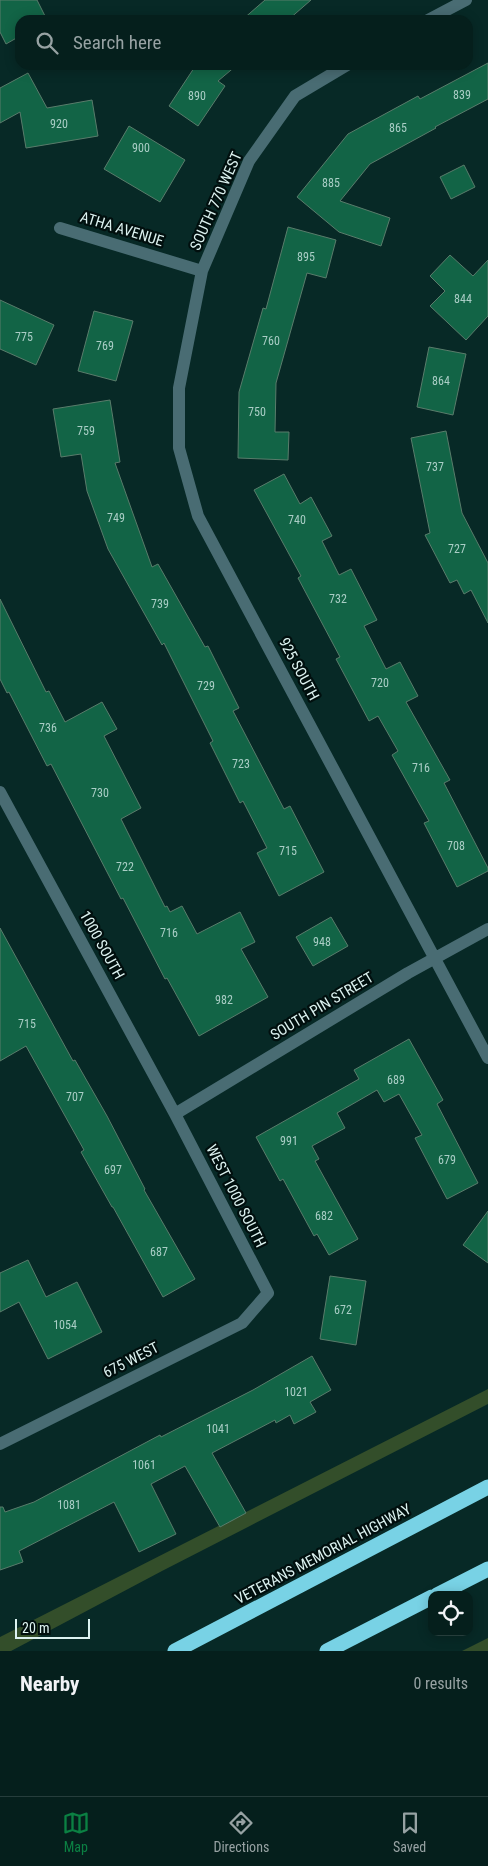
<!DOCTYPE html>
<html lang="en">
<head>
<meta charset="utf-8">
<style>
  :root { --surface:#051f1c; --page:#132c29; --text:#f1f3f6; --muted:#97a2a3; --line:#263d3b; --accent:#0b8043 }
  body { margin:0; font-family:"Roboto Condensed",sans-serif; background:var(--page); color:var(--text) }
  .controls { position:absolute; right:15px; bottom:15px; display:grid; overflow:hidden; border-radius:10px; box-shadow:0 2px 12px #0003 }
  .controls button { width:45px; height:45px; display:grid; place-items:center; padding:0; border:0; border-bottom:1px solid var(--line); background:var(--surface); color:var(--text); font:25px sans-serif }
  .scale { position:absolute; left:15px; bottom:12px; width:75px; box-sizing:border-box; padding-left:5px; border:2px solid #dcf2f0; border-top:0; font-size:14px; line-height:18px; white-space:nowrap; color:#dcf2f0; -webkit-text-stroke:4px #010f0e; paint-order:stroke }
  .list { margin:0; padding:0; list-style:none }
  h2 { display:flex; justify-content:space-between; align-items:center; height:65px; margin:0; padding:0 20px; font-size:21px }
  h2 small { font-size:16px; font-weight:400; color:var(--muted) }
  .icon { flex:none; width:28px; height:28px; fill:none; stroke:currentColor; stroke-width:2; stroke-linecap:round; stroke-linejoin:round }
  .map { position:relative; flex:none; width:488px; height:1651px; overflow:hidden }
  .search { position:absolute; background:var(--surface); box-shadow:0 2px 12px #0003; left:15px; right:15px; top:15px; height:55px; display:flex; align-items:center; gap:12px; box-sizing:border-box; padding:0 18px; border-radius:15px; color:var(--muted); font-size:19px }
  .sheet { height:145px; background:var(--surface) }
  nav { display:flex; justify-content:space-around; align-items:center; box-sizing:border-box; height:70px; border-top:1px solid var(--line); background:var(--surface); font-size:14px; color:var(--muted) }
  nav a { display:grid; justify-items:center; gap:2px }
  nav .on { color:var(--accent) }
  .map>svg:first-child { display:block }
</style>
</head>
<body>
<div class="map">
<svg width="488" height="1651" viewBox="0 0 488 1651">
  <rect width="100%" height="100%" fill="#072926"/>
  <!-- green -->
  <path fill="#334e2a" d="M488 1389V1404L162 1571 11 1651H0V1637Z
    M488 1638V1651H462Z"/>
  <!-- building -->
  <path fill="#126446" stroke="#597c6b" d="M0 0H37L47 20H20V36L6 44 0 32Z
    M265 0H311L288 20H242Z
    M488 63V99L435 127 436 128 370 164 340 201 390 218 381 246 339 232 297 197 348 134 418 96 420 99Z
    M196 65H237L218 81 225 86 198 126 169 106Z
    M28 73 47 108 92 100 98 136 26 148 20 112 0 123V88Z
    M129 126 185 160 160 202 104 169Z
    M464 165 475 187 451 199 440 177Z
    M288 227 336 240 326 278 307 273 276 383 275 432H289L288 460 238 458 239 392 263 308 266 309Z
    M450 255 473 276 488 260V316L466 340 430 306 445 291 430 276Z
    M0 300 54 325 36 365 0 349Z
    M94 311 133 321 116 381 78 371Z
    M429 347 466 354 453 415 417 407Z
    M110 400 120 462 115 463 152 567 158 564 205 647 208 646 239 708 233 711 284 809 290 806 324 872 279 896 257 853 267 848 243 801 240 803 210 743 213 741 164 643 162 645 108 549 87 491 81 454 61 457 53 409Z
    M446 431 462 513 488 563V623L471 590 464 594 457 580 450 583 425 535 430 533 411 438Z
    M284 474 300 504 311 497 332 536 322 541 339 575 351 569 377 620 364 626 386 669 400 662 418 696 406 702 450 780 444 783 488 868V871L457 887 424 823 429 821 392 755 398 751 378 716 369 721 336 659 340 657 298 578 301 576 254 490Z
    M0 599 46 692 49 691 65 722 102 702 117 729 104 736 141 808 121 819 165 907 167 906 170 912 182 906 197 934 240 912 255 942 241 949 268 997 199 1036 167 978 165 979 123 898 121 899 51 764 47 766 9 692 7 693 0 679Z
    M331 917 348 946 313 966 296 937Z
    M0 928 73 1061 75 1060 107 1116 145 1189 144 1190 195 1279 163 1297 113 1207H112L81 1152 84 1150 26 1046 0 1061Z
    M409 1039 443 1100 437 1104 478 1183 447 1199 415 1138 422 1135 399 1094 384 1102 377 1090 337 1113 345 1128 312 1146 319 1159 315 1161 358 1239 329 1255 317 1234 314 1236 283 1179 280 1181 256 1137 359 1079 354 1070Z
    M488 1211V1263L463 1245Z
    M28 1260 46 1297 77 1282 102 1332 48 1359 19 1302 0 1312V1273Z
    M330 1276 366 1281 356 1345 320 1339Z
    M312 1356 331 1390 310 1402 316 1412 294 1424 290 1415 276 1423 275 1420 212 1453 246 1513 220 1527 185 1466 151 1484 176 1534 139 1552 114 1502 19 1551 23 1562 0 1570V1507H3L5 1512 34 1502 160 1435 161 1437 253 1390Z"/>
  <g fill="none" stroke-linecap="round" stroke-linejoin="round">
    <!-- street -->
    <path stroke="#496c73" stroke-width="12" d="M428 20 466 0
      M347 65 295 96 249 161 202 271 179 388V448L198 516 488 1058
      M60 228 202 271
      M0 792 175 1114 268 1293 242 1323 0 1444
      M175 1114 408 973 488 929"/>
    <!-- highway -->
    <path stroke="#78d2e5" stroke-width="15" d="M437 1595 488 1569
      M175 1651 488 1487
      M327 1651 432 1597"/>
  </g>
  <g text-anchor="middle" stroke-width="4.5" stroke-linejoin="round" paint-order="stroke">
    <!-- number labels -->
    <g font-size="12" fill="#aacec6">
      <text x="462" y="99">839</text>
      <text x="197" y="100">890</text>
      <text x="59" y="128">920</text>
      <text x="398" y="132">865</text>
      <text x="141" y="152">900</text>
      <text x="331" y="187">885</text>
      <text x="306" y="261">895</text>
      <text x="463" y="303">844</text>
      <text x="24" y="341">775</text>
      <text x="271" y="345">760</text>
      <text x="105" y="350">769</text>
      <text x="441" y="385">864</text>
      <text x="257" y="416">750</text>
      <text x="86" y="435">759</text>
      <text x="435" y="471">737</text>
      <text x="116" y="522">749</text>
      <text x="297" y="524">740</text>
      <text x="457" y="553">727</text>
      <text x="338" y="603">732</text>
      <text x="160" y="608">739</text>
      <text x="380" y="687">720</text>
      <text x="206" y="690">729</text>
      <text x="48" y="732">736</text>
      <text x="241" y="768">723</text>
      <text x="421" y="772">716</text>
      <text x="100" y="797">730</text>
      <text x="456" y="850">708</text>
      <text x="288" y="855">715</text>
      <text x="125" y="871">722</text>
      <text x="169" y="937">716</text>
      <text x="322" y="946">948</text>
      <text x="224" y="1004">982</text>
      <text x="27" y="1028">715</text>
      <text x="396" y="1084">689</text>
      <text x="75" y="1101">707</text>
      <text x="289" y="1145">991</text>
      <text x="447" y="1164">679</text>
      <text x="113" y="1174">697</text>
      <text x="324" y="1220">682</text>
      <text x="159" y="1256">687</text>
      <text x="343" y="1314">672</text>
      <text x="65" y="1329">1054</text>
      <text x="296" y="1396">1021</text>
      <text x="218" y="1433">1041</text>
      <text x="144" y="1469">1061</text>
      <text x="69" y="1509">1081</text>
    </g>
    <!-- street labels -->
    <g font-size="15" fill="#dcf2f0" stroke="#010f0e">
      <text transform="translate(216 201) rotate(-66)" y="5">SOUTH 770 WEST</text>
      <text transform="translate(122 229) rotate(17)" y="5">ATHA AVENUE</text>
      <text transform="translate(299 669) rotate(62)" y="5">925 SOUTH</text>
      <text transform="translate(102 945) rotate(61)" y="5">1000 SOUTH</text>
      <text transform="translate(322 1006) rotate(-31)" y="5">SOUTH PIN STREET</text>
      <text transform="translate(236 1196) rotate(63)" y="5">WEST 1000 SOUTH</text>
      <text transform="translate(131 1360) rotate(-27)" y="5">675 WEST</text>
      <text transform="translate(323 1554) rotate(-28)" y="5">VETERANS MEMORIAL HIGHWAY</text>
    </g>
  </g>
</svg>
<div class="controls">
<button><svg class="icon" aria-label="locate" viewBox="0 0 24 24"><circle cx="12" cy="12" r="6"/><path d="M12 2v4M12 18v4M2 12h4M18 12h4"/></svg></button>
</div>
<div class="scale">20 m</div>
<div class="search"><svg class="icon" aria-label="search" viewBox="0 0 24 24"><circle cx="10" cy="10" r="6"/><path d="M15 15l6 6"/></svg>Search here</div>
</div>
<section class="sheet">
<h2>Nearby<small>0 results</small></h2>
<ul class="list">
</ul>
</section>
<nav>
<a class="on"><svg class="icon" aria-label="map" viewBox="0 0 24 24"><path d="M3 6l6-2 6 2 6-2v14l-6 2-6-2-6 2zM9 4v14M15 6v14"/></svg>Map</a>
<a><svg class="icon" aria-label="directions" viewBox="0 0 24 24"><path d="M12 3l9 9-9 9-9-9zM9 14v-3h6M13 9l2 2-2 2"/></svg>Directions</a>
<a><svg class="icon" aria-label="saved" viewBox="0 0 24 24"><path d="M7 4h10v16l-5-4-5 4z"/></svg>Saved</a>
</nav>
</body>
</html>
